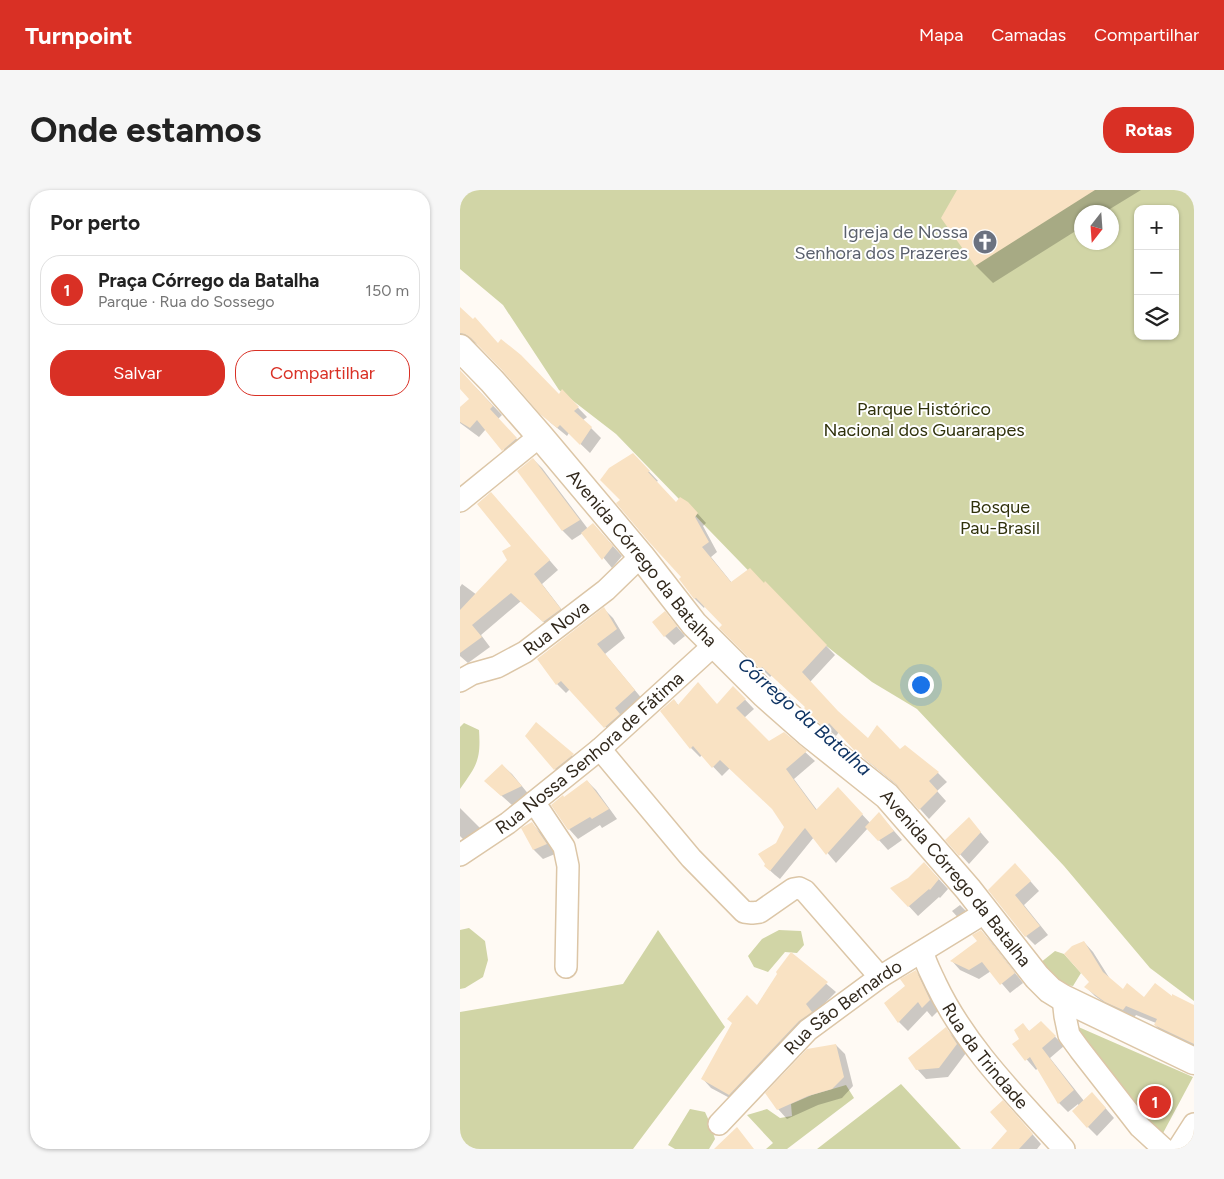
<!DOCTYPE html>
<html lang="pt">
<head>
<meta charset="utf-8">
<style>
  :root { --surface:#fff; --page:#f6f6f6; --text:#222; --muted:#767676; --line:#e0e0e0; --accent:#d93025 }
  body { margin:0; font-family:Figtree,sans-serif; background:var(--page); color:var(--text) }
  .controls { position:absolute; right:15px; top:15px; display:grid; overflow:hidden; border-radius:10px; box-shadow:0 1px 4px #0004 }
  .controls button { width:45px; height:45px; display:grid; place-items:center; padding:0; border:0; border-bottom:1px solid var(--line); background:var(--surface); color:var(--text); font:25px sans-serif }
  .compass { position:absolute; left:614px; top:15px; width:45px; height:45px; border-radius:50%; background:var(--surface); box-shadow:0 1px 4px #0004; rotate:197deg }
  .you { position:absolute; left:460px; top:494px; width:18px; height:18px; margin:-12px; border:4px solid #fff; border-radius:50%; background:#1a73e8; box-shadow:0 0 0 8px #1a73e833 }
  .badge { display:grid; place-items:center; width:32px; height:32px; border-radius:50%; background:var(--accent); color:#fff; font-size:16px; font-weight:700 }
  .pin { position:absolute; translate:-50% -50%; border:2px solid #fff; box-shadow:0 1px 5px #0006 }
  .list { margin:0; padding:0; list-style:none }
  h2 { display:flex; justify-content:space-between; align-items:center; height:65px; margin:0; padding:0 20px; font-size:21px }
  h2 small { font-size:16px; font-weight:400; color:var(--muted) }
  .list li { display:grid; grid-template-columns:32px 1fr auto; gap:15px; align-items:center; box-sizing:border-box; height:70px; margin:0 10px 10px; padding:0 10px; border:1px solid var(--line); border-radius:20px }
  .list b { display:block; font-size:19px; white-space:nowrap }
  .list p { margin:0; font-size:16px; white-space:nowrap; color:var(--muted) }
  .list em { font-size:16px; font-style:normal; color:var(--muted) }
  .actions { display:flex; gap:10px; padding:15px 20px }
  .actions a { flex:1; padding:11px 0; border:1px solid var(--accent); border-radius:20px; text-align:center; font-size:18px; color:var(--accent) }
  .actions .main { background:var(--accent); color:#fff }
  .icon { flex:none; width:28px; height:28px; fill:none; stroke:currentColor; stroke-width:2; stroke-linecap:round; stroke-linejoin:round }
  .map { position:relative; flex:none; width:734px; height:959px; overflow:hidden; border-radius:20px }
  header { display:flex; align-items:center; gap:30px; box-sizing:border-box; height:70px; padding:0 25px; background:var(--accent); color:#fff }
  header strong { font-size:24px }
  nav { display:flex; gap:28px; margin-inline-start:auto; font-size:18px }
  .intro { display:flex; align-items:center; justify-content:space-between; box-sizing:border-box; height:120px; padding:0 30px }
  h1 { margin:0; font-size:35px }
  .button { padding:12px 22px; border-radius:20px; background:var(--accent); color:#fff; font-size:18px; font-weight:700 }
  main { display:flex; gap:30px; padding:0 30px }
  aside { flex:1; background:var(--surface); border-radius:20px; box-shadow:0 1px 4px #0004 }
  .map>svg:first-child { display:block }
</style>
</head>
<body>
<header>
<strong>Turnpoint</strong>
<nav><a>Mapa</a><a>Camadas</a><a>Compartilhar</a></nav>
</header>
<div class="intro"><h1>Onde estamos</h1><a class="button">Rotas</a></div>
<main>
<aside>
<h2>Por perto<small></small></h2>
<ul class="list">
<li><span class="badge">1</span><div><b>Praça Córrego da Batalha</b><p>Parque · Rua do Sossego</p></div><em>150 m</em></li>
</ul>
<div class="actions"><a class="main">Salvar</a><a>Compartilhar</a></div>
</aside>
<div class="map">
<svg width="734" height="959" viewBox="0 0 734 959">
  <rect width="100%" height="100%" fill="#fffaf4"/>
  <!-- green -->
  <path fill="#d1d5a6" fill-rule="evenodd" d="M0 0H734V811L690 778 604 676 457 519 412 492 345 439 156 244 99 200 43 115 0 79ZM678 19H715V146H678ZM622 22H652V52H622Z
    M4 533 19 540C21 570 17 575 0 599V537Z
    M9 738 25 751 28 770 23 787 5 798 0 799V740Z
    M198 740 265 837 173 959H0V822L163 794Z
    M319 740 341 741 344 755 337 763 325 762 308 782 294 777 288 766 302 749Z
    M595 761 604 764 621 783 613 796 593 793 580 773Z
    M607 832 733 887 702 945 689 937Z
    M441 894 501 959H357Z
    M386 895 394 908 327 959H306L313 953 287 925 307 919 320 928 332 926 331 914 352 905Z
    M230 919 245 922 250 933 255 949 249 959H215L208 955Z"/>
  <!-- shadow -->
  <path fill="#0003" d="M499 0H681L645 22H622V37L533 93 515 75Z
    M0 119 38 155 99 206 102 201 127 227 123 230 141 248 130 263 109 243 107 246 91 233 21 156 15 153 7 152 0 156Z
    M0 181 42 225 38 229 65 258 52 269 26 239 19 247 0 233V219L11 209 0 197Z
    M73 269 82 278 128 339 133 334 162 366 152 378 123 343 112 350 103 341 59 281Z
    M182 274 198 291 196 292 217 314 237 323 246 333 243 336 257 362 251 367 272 393H305L375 465 350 492 381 526 408 549 440 561 478 583 487 592 477 601 486 611 469 629 445 602 405 569 379 542 376 546 360 533 347 517 312 485 310 487 261 438 264 435 245 416 244 418 235 409 223 387Z
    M31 303 98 380 82 394 109 429 93 441 61 411 21 445 30 457 8 473 0 466V397L2 394 17 405 49 370 53 356Z
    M144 419 153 428 165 448 145 464 183 510 154 546 110 499 106 503 97 494Z
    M205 423 225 446 214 455 205 446Z
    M273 497 294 519 284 528 309 553 324 543 355 571 334 589 357 620 387 608 410 633 419 624 442 650 428 660 408 638 376 673 354 647 320 689 315 685 305 676 326 637 314 619 270 578 262 586 242 565 240 567 231 558 214 510 219 516 258 515Z
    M76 534 122 574 104 588 95 579Z
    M42 575 52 584 70 606 52 615 25 591Z
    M127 591 136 600 157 629 142 638 140 635 118 649 109 639 104 608Z
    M0 618 22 640 5 651 0 646Z
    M509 629 529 652 509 674 487 650Z
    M72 634 81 643 95 664 83 669 74 660 63 639Z
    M464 673 488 699 480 708 479 707 458 726 432 698 449 689Z
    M564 684 579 701 564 715 588 745 575 755 566 746 530 701Z
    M500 715 509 724 505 735 492 721Z
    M521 741 530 751 563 793 550 803 531 781 519 789 500 780 492 771 519 751Z
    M624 752 633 762 650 789 663 801 684 809 712 808 734 816V858L704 844 695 835 696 833 676 825 673 829 656 821 635 806 626 797 631 792Z
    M331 764 376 802 355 823 279 913 251 898 242 888 297 816Z
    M455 781 465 791 479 820 472 827 467 821 448 841 439 832 447 796Z
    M581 832 604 856 590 868 624 911 641 913 654 928 637 946 628 937 618 914 608 922 599 913 578 878 576 880 554 855 561 849 563 835 570 842Z
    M486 839 495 848 506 863 488 887 466 889 457 879Z
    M376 855 385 864 393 896 382 908 358 915 327 929 318 919Z
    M552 921 581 954 577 959H546Z"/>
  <!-- building -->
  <path fill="#f9e2c3" d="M497 0H635L515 76 481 28Z
    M0 117 13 129 15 127 38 153 41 149 61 165 99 204 102 199 119 217 114 221 132 237 120 255 100 235 97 238 80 224 43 181 11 148 5 144 0 143Z
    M0 180 33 216 30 219 57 248 42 261 17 230 10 238 0 232V217L9 209 0 199Z
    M173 263 190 281 188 282 216 312 220 307 228 312 238 323 235 327 249 352 242 357 271 392 290 378 304 393 305 391 367 455 342 482 378 521 408 548 417 535 440 559 445 555 479 582 469 591 478 601 459 620 436 594 394 560 369 533 366 538 358 532 344 518 345 517 302 477 300 479 259 438 262 435 236 408 234 409 219 389 221 387 189 352 156 313 160 310 140 290 149 278Z
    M73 268 120 330 102 341 57 281Z
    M31 302 90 370 74 384 101 419 83 432 51 403 12 435 22 447 0 463V420L47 370 42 361 51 356 17 314Z
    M133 333 153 356 142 370 121 343Z
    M144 417 157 439 137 454 175 500 155 518 160 524 144 538 101 491 96 495 77 469Z
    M205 421 217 436 204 447 192 432Z
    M238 492 257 514 273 496 286 509 276 518 309 551 324 542 347 561 326 579 356 620 378 597 403 624 366 665 345 638 310 681 304 676 305 674 298 664 316 653 324 637 312 619 260 570 252 578 233 556 230 559 200 521 214 509 218 515Z
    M76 532 114 564 94 580 65 546Z
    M42 574 62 596 41 606 24 591Z
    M127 590 149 619 132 629 130 627 108 640 91 615 103 605 104 607Z
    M419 622 434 641 418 651 405 637Z
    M509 627 521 642 499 666 485 650Z
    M72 632 87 654 73 660 61 638Z
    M464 672 479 689 470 700 469 699 448 717 430 698 448 688Z
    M555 673 571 691 555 705 580 736 565 747 528 700Z
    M521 740 555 783 540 795 522 772 509 780 490 771 517 751 512 745Z
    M624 751 643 782 663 799 667 793 684 807 695 793 712 806V804L734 815V854L694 835 697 829 666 816 663 820 645 812 624 797 629 792 604 764 612 756Z
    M331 762 368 792 346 814 352 822 339 831 269 905 241 889 272 833 267 829 287 805 297 815 317 784 316 782Z
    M456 780 470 810 462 818 458 812 438 833 424 813 445 796 440 789Z
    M581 831 596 846 582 858 614 900 598 914 570 867 565 871 552 854 559 849 554 840 563 833 569 841Z
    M486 837 497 854 479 878 456 880 448 868Z
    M376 854 384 887 372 899 348 906 317 920 305 903 347 859Z
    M632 902 646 918 627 938 612 921Z
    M543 910 573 944 559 959H531L547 941 530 922Z
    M277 937 294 959H254Z"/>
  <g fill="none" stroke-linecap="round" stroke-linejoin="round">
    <defs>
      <g id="minor">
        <path d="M0 311 80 246"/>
        <path id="s1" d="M0 491 12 484 37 477 65 462 146 400 181 366"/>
        <path d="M140 559 231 668 284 722 292 723 300 722 333 699 339 698 345 701 420 787"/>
        <path d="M74 612 104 657 108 676 106 777"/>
        <path id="s2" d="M0 665 48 633 140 559 254 455"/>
        <path id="s3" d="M463 762C465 773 471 783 476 794 506 857 557 907 604 959"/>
        <path d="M603 808 605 826 609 845 620 860 680 937 704 959"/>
        <path id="s4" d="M259 934 348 840 420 787 526 722"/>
        <path d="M718 959 734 934"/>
      </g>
      <g id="tertiary">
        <path id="s5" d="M0 158 32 191 80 246 181 366 234 434 305 505 348 543 427 606 508 699 577 787 590 800 603 808 734 871"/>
      </g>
    </defs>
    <!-- minor casing -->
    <use href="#minor" stroke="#dcc6a7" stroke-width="24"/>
    <!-- tertiary casing -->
    <use href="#tertiary" stroke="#dcc6a7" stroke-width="29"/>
    <!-- minor -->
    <use href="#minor" stroke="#fff" stroke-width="21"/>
    <!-- tertiary -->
    <use href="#tertiary" stroke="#fff" stroke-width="26"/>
  </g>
  <!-- icons -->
  <defs>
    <symbol id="church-disc" viewBox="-11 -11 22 22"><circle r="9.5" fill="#6b7280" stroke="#fff"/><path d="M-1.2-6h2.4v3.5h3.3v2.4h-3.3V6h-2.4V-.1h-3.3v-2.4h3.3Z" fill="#fff"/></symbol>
  </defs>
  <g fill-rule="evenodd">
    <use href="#church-disc" x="511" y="38" width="28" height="28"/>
  </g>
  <g text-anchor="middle" stroke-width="4" stroke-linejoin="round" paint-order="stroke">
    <!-- worship labels -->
    <g font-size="18" fill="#5b616d" stroke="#fff" text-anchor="end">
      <text x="508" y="48">Igreja de Nossa<tspan x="508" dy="21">Senhora dos Prazeres</tspan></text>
    </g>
    <!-- park labels -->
    <g font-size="18" fill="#2f310b" stroke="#fff">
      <text x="464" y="225">Parque Histórico<tspan x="464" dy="21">Nacional dos Guararapes</tspan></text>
      <text x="540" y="323">Bosque<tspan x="540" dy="21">Pau-Brasil</tspan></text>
    </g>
    <!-- street labels -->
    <g font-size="18" fill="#31281c" stroke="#fff">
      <text dy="6" stroke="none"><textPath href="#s5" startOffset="278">Avenida Córrego da Batalha</textPath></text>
      <text dy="6" stroke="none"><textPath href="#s1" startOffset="111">Rua Nova</textPath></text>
      <text dy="6" stroke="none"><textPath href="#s2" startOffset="165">Rua Nossa Senhora de Fátima</textPath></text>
      <text dy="6" stroke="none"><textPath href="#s5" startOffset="728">Avenida Córrego da Batalha</textPath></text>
      <text dy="6" stroke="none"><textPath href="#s4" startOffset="171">Rua São Bernardo</textPath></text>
      <text dy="6" stroke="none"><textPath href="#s3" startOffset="122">Rua da Trindade</textPath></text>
    </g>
    <!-- water labels -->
    <g font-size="19" font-style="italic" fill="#0f3463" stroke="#fff">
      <text transform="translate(345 526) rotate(41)" y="7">Córrego da Batalha</text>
    </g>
  </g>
</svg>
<div class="controls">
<button>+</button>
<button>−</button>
<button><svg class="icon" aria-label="layers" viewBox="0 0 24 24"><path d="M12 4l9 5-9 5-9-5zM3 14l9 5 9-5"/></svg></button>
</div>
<svg class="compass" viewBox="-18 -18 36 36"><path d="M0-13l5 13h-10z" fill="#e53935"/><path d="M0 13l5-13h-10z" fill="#767676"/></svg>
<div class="you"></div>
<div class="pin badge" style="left:695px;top:912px">1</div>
</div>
</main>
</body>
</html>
